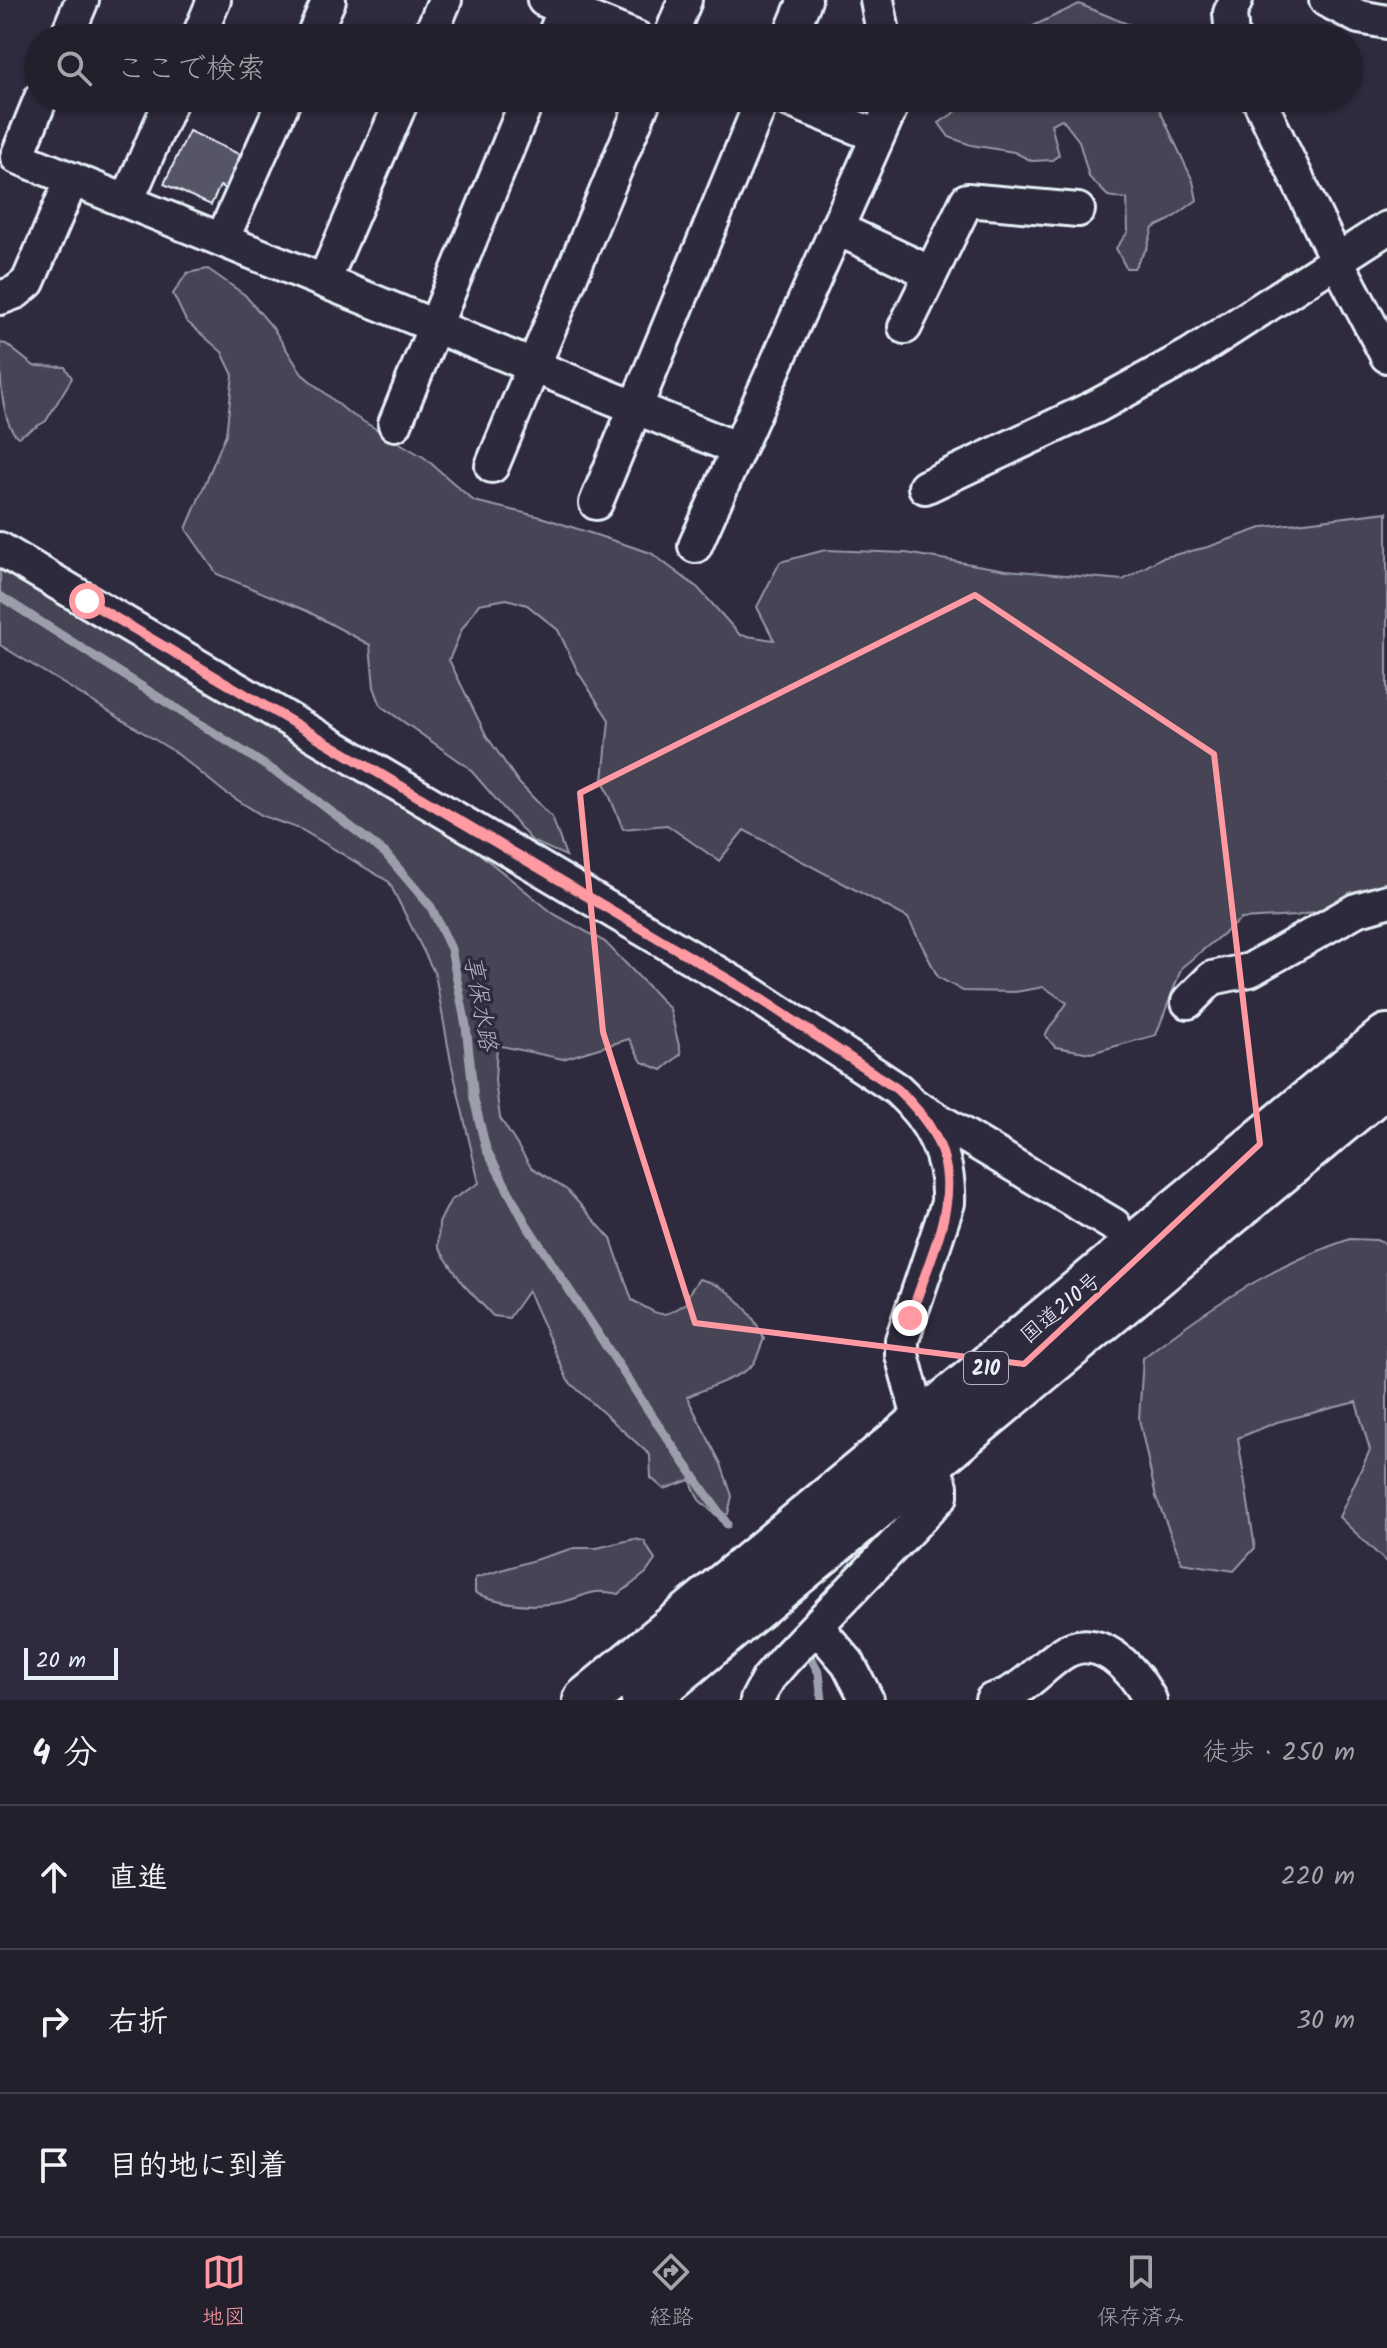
<!DOCTYPE html>
<html lang="ja">
<head>
<meta charset="utf-8">
<style>
  :root { --surface:#23202e; --page:#2f2d3a; --text:#f1f3f6; --muted:#a3a3aa; --line:#403e4a; --accent:#ff9aa2 }
  body { margin:0; font-family:Kalam,"Klee One",sans-serif; background:var(--page); color:var(--text) }
  .scale { position:absolute; left:24px; bottom:20px; width:94px; box-sizing:border-box; padding-left:8px; border:4px solid #e8f1f8; border-top:0; font-size:22px; line-height:28px; white-space:nowrap; color:#e8f1f8; -webkit-text-stroke:6px #2f2a3d; paint-order:stroke }
  .stop { position:absolute; width:24px; height:24px; margin:-18px; border:6px solid #ff9aa2; border-radius:50%; background:#fff }
  .stop.end { background:#ff9aa2; border-color:#fff; box-shadow:0 2px 8px #0008 }
  .list { margin:0; padding:0; list-style:none }
  h2 { display:flex; justify-content:space-between; align-items:center; height:104px; margin:0; padding:0 32px; font-size:34px }
  h2 small { font-size:26px; font-weight:400; color:var(--muted) }
  .list li { display:grid; grid-template-columns:52px 1fr auto; gap:24px; align-items:center; box-sizing:border-box; height:144px; padding:0 32px; border-top:2px solid var(--line) }
  .list b { display:block; font-size:30px; white-space:nowrap }
  .list em { font-size:26px; font-style:normal; color:var(--muted) }
  .icon { flex:none; width:44px; height:44px; fill:none; stroke:currentColor; stroke-width:2; stroke-linecap:round; stroke-linejoin:round }
  .map { position:relative; flex:none; width:1387px; height:1700px; overflow:hidden }
  .search { position:absolute; background:var(--surface); box-shadow:0 2px 6px #0004; left:24px; right:24px; top:24px; height:88px; display:flex; align-items:center; gap:20px; box-sizing:border-box; padding:0 28px; border-radius:44px; color:var(--muted); font-size:30px }
  .sheet { height:536px; background:var(--surface) }
  nav { display:flex; justify-content:space-around; align-items:center; box-sizing:border-box; height:112px; border-top:2px solid var(--line); background:var(--surface); font-size:22px; color:var(--muted) }
  nav a { display:grid; justify-items:center; gap:4px }
  nav .on { color:var(--accent) }
  .map>svg:first-child { display:block }
</style>
</head>
<body>
<div class="map">
<svg width="1387" height="1700" viewBox="0 0 1387 1700">
  <rect width="100%" height="100%" fill="#2f2a3d"/>
  <filter id="ink" filterUnits="userSpaceOnUse"><feTurbulence type="fractalNoise" baseFrequency=".0125" numOctaves="2"/><feDisplacementMap in="SourceGraphic" scale="16" xChannelSelector="R" yChannelSelector="G"/><feConvolveMatrix kernelMatrix="1 2 1 2 8 2 1 2 1" color-interpolation-filters="sRGB"/></filter>
  <g filter="url(#ink)">
    <!-- green -->
    <path fill="#464455" stroke="#979aa6" stroke-width="2" d="M1079 4 1125 23 1143 28 1145 38H979V36L1029 28Z
      M976 98H1154L1193 181 1197 200 1170 220 1153 228 1147 248 1134 268H1126L1116 248 1128 232 1127 199 1108 196 1089 177 1079 141 1062 119 1051 124 1059 155 1052 160 1032 161 1014 152 971 145 949 137 939 123Z
      M208 269 245 295 273 328 302 374 349 413 425 458 474 501 541 517 651 553 698 588 740 635 774 640 757 607 780 562 825 550 906 553 1006 570 1123 580 1161 558 1208 547 1264 527 1387 512V893L1354 903 1296 916 1241 919 1182 967 1156 1035 1091 1053 1055 1047 1045 1035 1067 1003 1044 987 1015 992 963 991 938 977 908 918 744 830 719 861 667 825 623 829 603 780 609 720 578 672 558 630 527 605 507 599 479 604 462 629 449 660 486 735 519 783 552 817 566 856 532 841 468 767 381 706 374 687 370 645 307 611 217 574 186 529 226 434 233 375 222 352 186 321 173 294 187 273Z
      M0 343 6 344 34 366 65 367 72 378 46 421 18 437C0 423 0 371 0 343Z
      M0 563 433 816 554 914 605 942 670 1009 681 1054 662 1070 642 1062 629 1039 563 1059 497 1045 495 1081 500 1118 531 1167 567 1190 611 1239 632 1300C660 1315 660 1321 688 1302L689 1293 699 1279C729 1285 753 1312 764 1339 760 1347 758 1357 753 1364 745 1376 703 1389 687 1397L721 1464 732 1496 728 1514 718 1517 699 1500 690 1480 664 1489 651 1478 650 1455 568 1381 528 1291 509 1318 493 1316 463 1284 438 1247 439 1223 450 1201 479 1183 451 1062 435 974 389 882 302 830 263 816 223 791 175 752 0 645Z
      M1350 1239 1376 1240 1387 1244V1563L1339 1517 1370 1450 1356 1402 1277 1422 1238 1438 1255 1548 1234 1571 1182 1563 1156 1497 1139 1419 1143 1358C1205 1309 1275 1264 1350 1239Z
      M634 1539 644 1541 655 1560 646 1573 619 1594C587 1588 591 1595 563 1602 534 1608 503 1604 475 1593V1578L574 1548H597Z"/>
    <g fill="none" stroke-linecap="round" stroke-linejoin="round">
      <!-- stream -->
      <path stroke="#9c9fab" stroke-width="9" d="M0 596 299 787 385 853 431 907 451 949 466 1026 474 1099 486 1149 526 1224 654 1419 727 1524
        M808 1652 819 1673 822 1700"/>
    </g>
    <!-- building -->
    <path fill="#575565" stroke="#e8f1f8" stroke-width="2" d="M189 131 241 155 226 189 220 186 211 205 164 184Z"/>
    <g fill="none" stroke-linecap="round" stroke-linejoin="round">
      <defs>
        <path id="minor" d="M544 0 637 38
          M877 0 884 38
          M1326 0 1359 17 1387 22
          M66 38 82 0
          M198 38 214 0
          M312 38 329 0
          M429 38 445 0
          M553 38 568 0
          M670 38 685 0
          M789 38 805 0
          M1232 38 1230 13 1236 0
          M41 98 17 157 738 449
          M784 98 877 136
          M1258 98 1337 261 1387 356
          M127 201 172 98
          M836 228 931 273
          M222 240 285 98
          M324 281 403 98
          M0 298 16 292 28 282 72 179
          M905 327 967 200 1078 210
          M395 424 528 98
          M492 466 645 98
          M925 487 1097 406 1190 355 1387 228
          M596 503 763 98
          M695 546 895 98
          M0 549 753 994 897 1089C931 1120 950 1156 948 1203L902 1340V1355L931 1462 941 1486V1496L785 1659 768 1679 757 1700
          M1188 1002 1212 978 1250 970 1356 910 1387 901
          M920 1109 1114 1225
          M817 1627 848 1663 867 1700
          M992 1700C1022 1692 1036 1672 1060 1655 1098 1628 1134 1670 1150 1700"/>
        <path id="highway" d="M586 1700 1387 1037
          M644 1700 1387 1083"/>
      </defs>
      <!-- minor casing -->
      <use href="#minor" stroke="#e8f1f8" stroke-width="38"/>
      <!-- highway casing -->
      <use href="#highway" stroke="#e8f1f8" stroke-width="50"/>
      <!-- minor -->
      <use href="#minor" stroke="#2f2a3d" stroke-width="32"/>
      <!-- highway -->
      <use href="#highway" stroke="#2f2a3d" stroke-width="44"/>
    </g>
  </g>
  <g fill="none" stroke-linecap="round" stroke-linejoin="round" filter="url(#ink)">
    <!-- route -->
    <path stroke="#ff9aa2" stroke-width="10" d="M87 601 753 994 897 1089C982 1167 940 1226 910 1318"/>
  </g>
  <!-- marked area -->
  <path fill="none" stroke="#ff9aa2" stroke-width="6" stroke-linejoin="round" d="M975 595 1214 754 1260 1144 1024 1364 695 1323 603 1032 580 793Z"/>
  <g text-anchor="middle" stroke-width="7" stroke-linejoin="round" paint-order="stroke">
    <!-- shield labels -->
    <rect fill="#2f2a3d" stroke="#b0b5c0" stroke-width="2" x="964" y="1352" width="44" height="32" rx="6"/>
    <g font-size="20" font-weight="bold" fill="#e8f1f8">
      <text x="986" y="1375">210</text>
    </g>
    <!-- street labels -->
    <g font-size="22" fill="#e8f1f8" stroke="#2f2a3d">
      <text transform="translate(1060 1307) rotate(-40)" y="8">国道210号</text>
    </g>
    <!-- water labels -->
    <g font-size="24" font-style="italic" fill="#afb4be" stroke="#2f2a3d">
      <text transform="translate(481 1003) rotate(80)" y="8">享保水路</text>
    </g>
  </g>
</svg>
<div class="scale">20 m</div>
<div class="stop" style="left:87px;top:601px"></div>
<div class="stop end" style="left:910px;top:1318px"></div>
<div class="search"><svg class="icon" aria-label="search" viewBox="0 0 24 24"><circle cx="10" cy="10" r="6"/><path d="M15 15l6 6"/></svg>ここで検索</div>
</div>
<section class="sheet">
<h2>4 分<small>徒歩 · 250 m</small></h2>
<ul class="list">
<li><svg class="icon" aria-label="ahead" viewBox="0 0 24 24"><path d="M12 20V5M6 11l6-6 6 6"/></svg><div><b>直進</b></div><em>220 m</em></li>
<li><svg class="icon" aria-label="right" viewBox="0 0 24 24"><path d="M7 20v-9h11M14 6l5 5-5 5"/></svg><div><b>右折</b></div><em>30 m</em></li>
<li><svg class="icon" aria-label="arrive" viewBox="0 0 24 24"><path d="M6 21V4h12l-3 4 3 4H6"/></svg><div><b>目的地に到着</b></div></li>
</ul>
</section>
<nav>
<a class="on"><svg class="icon" aria-label="map" viewBox="0 0 24 24"><path d="M3 6l6-2 6 2 6-2v14l-6 2-6-2-6 2zM9 4v14M15 6v14"/></svg>地図</a>
<a><svg class="icon" aria-label="directions" viewBox="0 0 24 24"><path d="M12 3l9 9-9 9-9-9zM9 14v-3h6M13 9l2 2-2 2"/></svg>経路</a>
<a><svg class="icon" aria-label="saved" viewBox="0 0 24 24"><path d="M7 4h10v16l-5-4-5 4z"/></svg>保存済み</a>
</nav>
</body>
</html>
